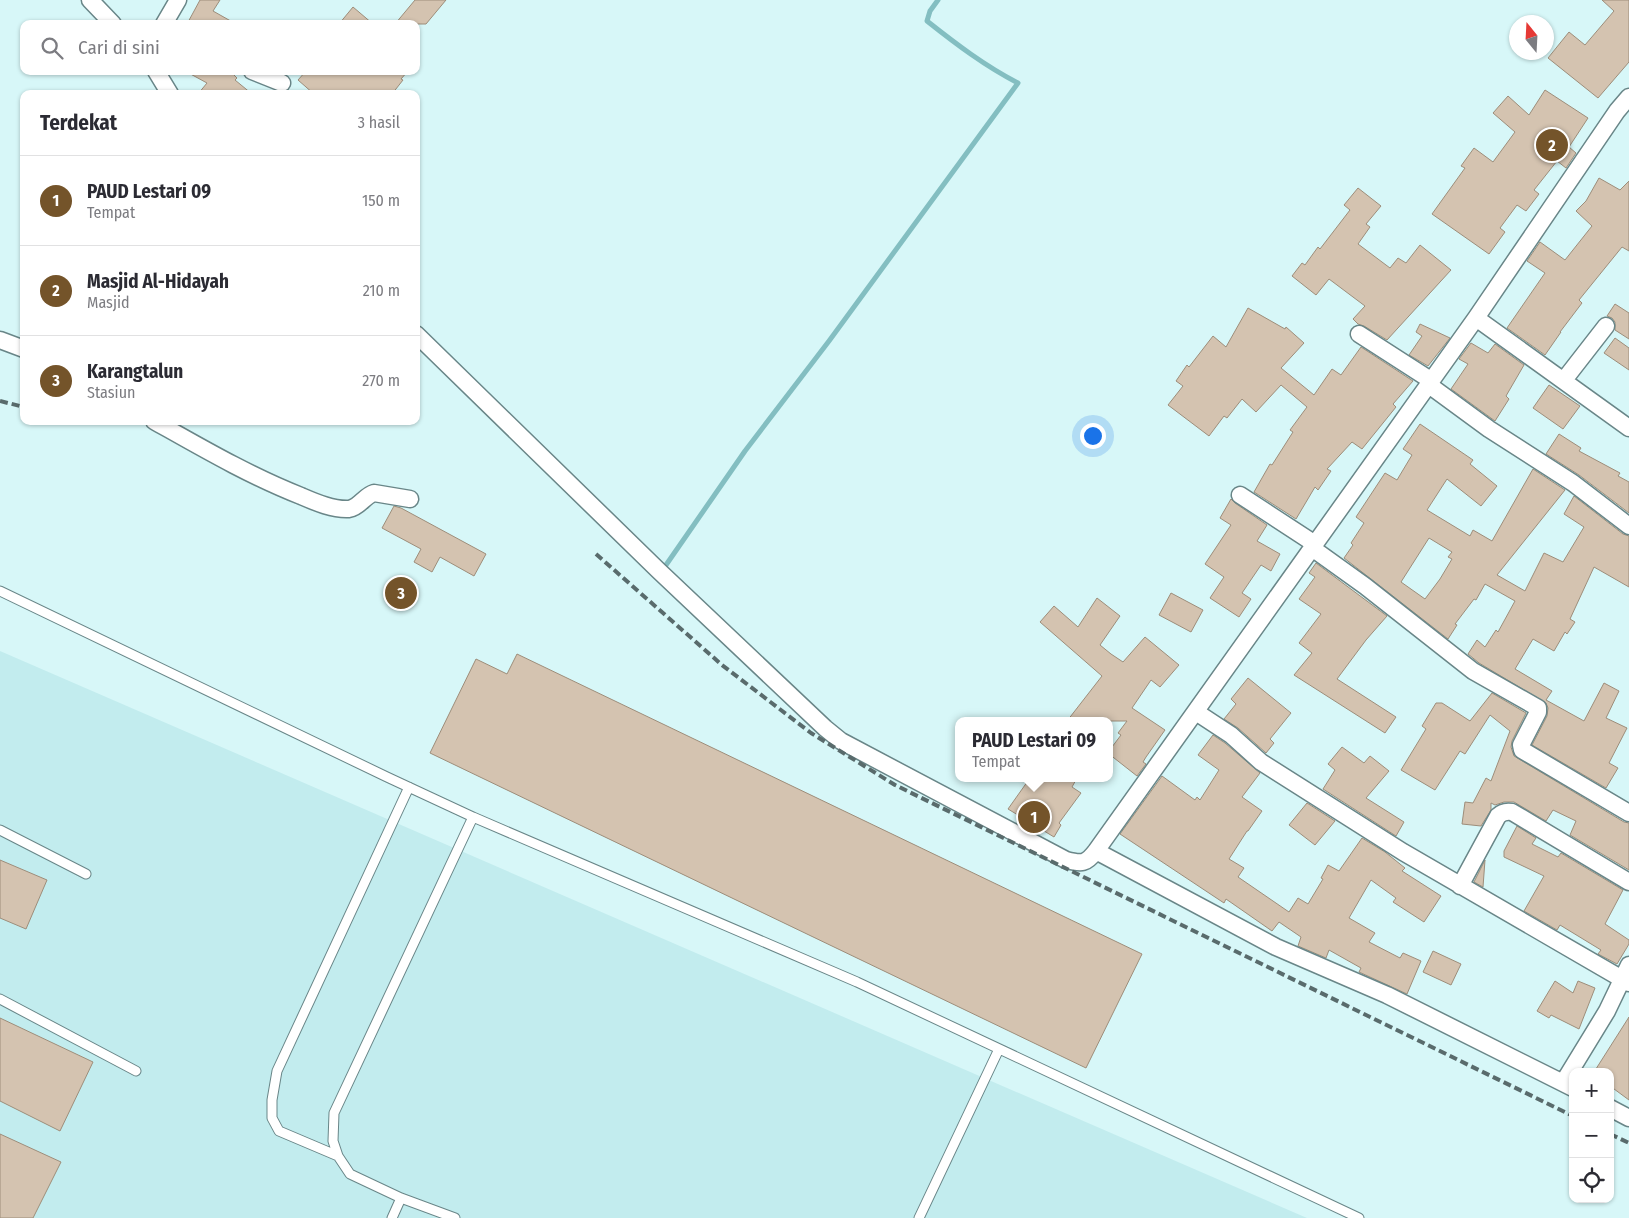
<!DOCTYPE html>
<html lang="id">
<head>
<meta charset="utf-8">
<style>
  :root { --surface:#fff; --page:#f7f7f7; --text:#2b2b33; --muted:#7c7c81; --line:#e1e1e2; --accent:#74542a }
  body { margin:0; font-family:"Fira Sans Condensed",sans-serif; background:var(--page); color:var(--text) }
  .controls { position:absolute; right:15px; bottom:15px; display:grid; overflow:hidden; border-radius:10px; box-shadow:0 1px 4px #0004 }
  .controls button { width:45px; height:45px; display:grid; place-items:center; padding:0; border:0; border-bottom:1px solid var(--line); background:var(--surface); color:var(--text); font:25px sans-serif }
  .compass { position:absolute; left:1509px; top:15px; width:45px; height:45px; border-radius:50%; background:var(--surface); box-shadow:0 1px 4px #0004; rotate:342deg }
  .you { position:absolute; left:1092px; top:435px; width:18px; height:18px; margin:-12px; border:4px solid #fff; border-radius:50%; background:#1a73e8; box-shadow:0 0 0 8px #1a73e833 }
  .badge { display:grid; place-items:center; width:32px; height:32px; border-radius:50%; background:var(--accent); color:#fff; font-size:16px; font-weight:700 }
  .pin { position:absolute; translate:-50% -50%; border:2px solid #fff; box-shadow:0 1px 5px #0006 }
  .popup { position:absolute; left:955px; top:717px; width:158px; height:65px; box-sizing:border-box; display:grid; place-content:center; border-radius:10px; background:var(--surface); filter:drop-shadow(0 1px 4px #0005); font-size:16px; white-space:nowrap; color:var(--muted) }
  .popup b { font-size:19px; color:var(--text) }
  .popup::after { content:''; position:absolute; left:50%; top:100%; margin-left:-10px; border:10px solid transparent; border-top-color:var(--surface) }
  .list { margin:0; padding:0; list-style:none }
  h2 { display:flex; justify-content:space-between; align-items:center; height:65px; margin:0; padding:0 20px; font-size:21px }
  h2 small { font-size:16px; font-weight:400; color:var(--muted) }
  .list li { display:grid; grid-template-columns:32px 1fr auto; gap:15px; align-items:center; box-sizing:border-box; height:90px; padding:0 20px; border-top:1px solid var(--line) }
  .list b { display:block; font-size:19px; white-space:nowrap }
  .list p { margin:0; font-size:16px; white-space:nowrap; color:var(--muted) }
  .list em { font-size:16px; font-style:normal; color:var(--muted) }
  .icon { flex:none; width:28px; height:28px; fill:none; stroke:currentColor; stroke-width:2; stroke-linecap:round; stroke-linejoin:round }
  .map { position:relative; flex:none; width:1629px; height:1218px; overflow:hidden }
  .search { position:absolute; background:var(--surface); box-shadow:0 1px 4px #0004; left:20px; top:20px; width:400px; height:55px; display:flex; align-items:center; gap:12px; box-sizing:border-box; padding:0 18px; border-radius:10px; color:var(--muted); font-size:19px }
  .panel { position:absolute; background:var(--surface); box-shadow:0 1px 4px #0004; left:20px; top:90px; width:400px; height:335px; border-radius:10px }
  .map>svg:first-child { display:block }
</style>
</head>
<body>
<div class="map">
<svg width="1629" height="1218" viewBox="0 0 1629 1218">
  <rect width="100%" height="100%" fill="#d7f7f8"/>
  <!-- built -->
  <path fill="#c2ecee" d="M0 651 1307 1218H0Z"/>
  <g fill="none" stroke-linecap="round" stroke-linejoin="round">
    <!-- stream -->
    <path stroke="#83bec1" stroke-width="5" d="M666 565 745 451 829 341 1018 83C985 66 956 44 927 21L930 11 938 0"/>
  </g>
  <!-- building -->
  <path fill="#d4c3b0" stroke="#9d8d7a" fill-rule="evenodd" d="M200 0H220L213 11 236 24H187Z
    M415 0H446L426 24H395Z
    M1602 0H1629V62L1598 98 1548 58 1569 32 1585 45 1614 11Z
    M353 7 373 24H339Z
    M185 71H230L237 78 235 80 252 94H198L207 83Z
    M306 71H408L401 79 403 80 392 94H314L298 80Z
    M1545 90 1588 118 1569 147 1576 153 1566 168 1557 161 1534 190 1539 194 1526 211 1517 205 1500 228 1505 232 1489 254 1432 214 1465 168 1461 166 1474 148 1493 162 1515 132 1493 113 1508 96 1529 115Z
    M1599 178 1620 190 1629 181V251L1622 247 1579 300 1582 303 1560 332H1561L1545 355 1507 328 1545 273 1527 261 1540 242 1565 260 1592 226 1576 211 1586 201Z
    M1358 188 1381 206 1366 224 1370 227 1358 244 1390 268 1398 258 1406 263 1420 245 1451 270 1387 340 1364 326 1358 324 1353 319 1365 306 1329 279 1316 295 1292 276 1302 263 1305 265 1318 247 1320 249 1350 210 1344 205Z
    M1615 304 1629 313V339L1615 330V322L1612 318 1607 316Z
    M1248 308 1285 329 1286 327 1304 343 1281 368 1314 395 1332 369 1341 375 1361 347 1413 381 1393 404 1396 407 1362 449 1352 442 1327 469 1331 471 1318 490 1315 487 1296 519 1254 492 1270 464 1272 465 1293 432 1290 430 1307 407 1281 385 1256 412 1242 399 1227 418 1224 416 1209 436 1168 405 1183 386 1176 381 1187 365 1189 367 1213 336 1226 347Z
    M1420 324 1450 338 1428 366 1409 355 1422 336 1416 332Z
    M1615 338 1629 348V370L1604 353Z
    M1471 343 1488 353 1495 344 1524 365 1506 396 1509 399 1495 421 1451 389 1468 364 1459 359Z
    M1549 385 1580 406 1563 429 1533 408Z
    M1420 424 1473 460 1470 464 1497 486 1481 506 1447 479 1427 510 1470 536 1473 530 1492 541 1533 469 1565 490 1497 575 1525 591 1544 553 1563 562 1584 527 1564 514 1574 496 1623 534 1629 536V587L1594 567 1570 619 1575 622 1567 634 1565 632 1554 651 1533 639 1515 669 1552 691 1546 700 1584 721 1604 683 1619 691 1606 718 1627 728 1609 763 1618 768 1606 788 1532 745 1547 716 1548 708 1546 703 1479 663 1468 654 1477 640 1485 647 1496 630 1498 632 1515 601 1485 584 1476 600 1474 599 1455 624 1457 625 1448 639 1344 558 1353 545 1351 543 1364 523 1356 517 1385 473 1397 480 1412 455 1403 449ZM1429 538 1452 552 1448 557 1452 559 1440 579 1425 599 1401 582Z
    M1559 434 1581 448 1579 451 1620 473 1618 476 1629 482V513L1579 475 1546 454Z
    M1231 499 1235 503 1267 525 1257 541 1280 554 1271 571 1261 565 1242 593 1251 599 1239 617 1210 598 1224 577 1205 564 1231 525 1220 518Z
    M394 506 401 508 486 554 474 576 440 557 432 572 414 562 421 549 382 528Z
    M1316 563 1387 616 1366 640 1337 679 1396 717 1385 733 1294 675 1312 653 1299 643 1321 614 1299 599 1315 577 1309 573Z
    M1171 593 1203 610 1191 632 1159 615Z
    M1097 598 1120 616 1100 645 1111 654 1123 662 1145 637 1179 665 1160 687 1151 680 1132 708 1165 730 1146 757 1143 762 1146 764 1137 776 1109 754V751L1121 735 1118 733 1127 721H1067L1102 676 1040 622 1054 606 1078 627Z
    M517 654 1142 954 1086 1068 430 753 476 659 507 674Z
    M1248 678 1291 713 1270 739 1274 743 1266 753 1238 728 1224 719 1236 704 1231 699Z
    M1492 693 1526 713 1512 741 1511 747 1514 756 1624 822 1629 823V870L1570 835 1576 821 1553 810 1546 821 1514 802H1504L1495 805 1491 803V810L1481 826 1462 824 1465 802 1473 803 1486 778 1491 781 1510 731 1490 715 1465 754 1460 751 1435 790 1401 770 1426 729 1422 726 1436 703H1442L1470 721Z
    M1213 735 1225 743 1260 773 1242 797 1262 811 1248 831H1247L1229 859 1244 868 1238 877 1289 912 1298 898 1308 904 1323 879 1321 878 1328 865 1339 871 1362 838 1385 852 1405 868 1402 871 1441 896 1424 922 1393 902 1396 898 1371 880 1349 918 1375 933 1369 942 1400 958 1403 953 1421 961 1407 994 1359 972 1361 968 1329 950 1326 958 1298 946 1301 937 1279 922 1272 931 1226 899 1224 903 1120 834 1162 776 1195 800 1197 797 1200 800 1219 770 1198 755Z
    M1342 747 1364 763 1370 756 1389 771 1366 798 1404 822 1396 836 1323 789 1335 770 1328 764Z
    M1030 778H1077L1072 787 1081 793 1059 823 1061 825 1054 837 1008 809Z
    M1307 803 1335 821 1315 845 1289 825Z
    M1517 826 1536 838 1532 844 1558 857 1561 853 1623 890 1605 924 1629 940V944L1617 964 1598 954 1601 950 1560 925 1557 930 1524 911 1544 876 1504 857V851Z
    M0 860 47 880 26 929 0 918Z
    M1485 860 1483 887 1474 882Z
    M1433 951 1461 964 1451 985 1423 972Z
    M1555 981 1573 993 1578 981 1595 988 1579 1029 1551 1015 1549 1018 1537 1011Z
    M1629 1017V1100L1610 1086V1072H1594Z
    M0 1018 93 1062 60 1131 0 1101Z
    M0 1134 61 1162 33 1218H0Z"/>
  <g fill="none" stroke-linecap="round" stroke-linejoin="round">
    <defs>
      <path id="service" d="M0 591 387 777 473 817 857 982 1359 1218
        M0 830 86 874
        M0 999 136 1071
        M338 1156 279 1131 272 1118V1100L277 1071 409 787
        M392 1218 401 1198
        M455 1218 401 1198 350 1174 338 1156 333 1141 334 1113 473 817
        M919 1218 999 1049"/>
      <path id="minor" d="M90 0 113 24
        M164 24 178 0
        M156 71 170 94
        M252 71 282 83
        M1476 318 1629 428
        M416 334 659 571 825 728 841 741 1066 860C1082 864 1086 864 1096 851L1476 318 1617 111 1629 97
        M1359 334 1432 381
        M0 340 24 349
        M1564 380 1606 326
        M1429 385 1489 429 1573 483 1629 526
        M154 421C202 448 250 476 301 496 315 502 333 510 349 509 360 507 364 496 374 493L410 499
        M1240 495 1315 544
        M1312 548 1365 586 1473 671 1538 708V712L1521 745 1522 750 1629 813
        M1196 712 1231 735 1261 762 1403 852 1629 983
        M1096 851 1276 947 1387 995 1573 1088
        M1460 886 1498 816C1502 812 1506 811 1512 812L1629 882
        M1563 1083 1607 1011 1629 965
        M1610 1108 1629 1118"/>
    </defs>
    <!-- service casing -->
    <use href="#service" stroke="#698688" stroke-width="11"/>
    <!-- minor casing -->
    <use href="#minor" stroke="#698688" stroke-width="19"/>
    <!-- service -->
    <use href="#service" stroke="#fff" stroke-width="9"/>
    <!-- minor -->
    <use href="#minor" stroke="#fff" stroke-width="16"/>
    <!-- rail -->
    <path stroke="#596b6c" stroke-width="4" stroke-dasharray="8 4" stroke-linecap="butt" d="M0 401 24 407
      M596 554 722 665 811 733 895 785 1573 1116
      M1610 1134 1629 1143"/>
  </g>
</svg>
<div class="controls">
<button>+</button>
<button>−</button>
<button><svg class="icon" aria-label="locate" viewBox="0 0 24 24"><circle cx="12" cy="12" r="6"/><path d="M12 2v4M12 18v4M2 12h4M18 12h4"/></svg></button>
</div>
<svg class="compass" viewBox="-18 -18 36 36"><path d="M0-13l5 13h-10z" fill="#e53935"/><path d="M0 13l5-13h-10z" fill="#7c7c81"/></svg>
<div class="you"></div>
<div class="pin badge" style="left:1034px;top:817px">1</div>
<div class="popup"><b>PAUD Lestari 09</b>Tempat</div>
<div class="pin badge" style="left:1552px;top:145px">2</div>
<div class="pin badge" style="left:401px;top:593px">3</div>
<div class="search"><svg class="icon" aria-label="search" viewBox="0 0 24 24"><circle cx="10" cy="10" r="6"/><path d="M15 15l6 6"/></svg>Cari di sini</div>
<section class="panel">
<h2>Terdekat<small>3 hasil</small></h2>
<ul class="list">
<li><span class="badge">1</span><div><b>PAUD Lestari 09</b><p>Tempat</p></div><em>150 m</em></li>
<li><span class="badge">2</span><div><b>Masjid Al-Hidayah</b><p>Masjid</p></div><em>210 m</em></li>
<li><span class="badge">3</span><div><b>Karangtalun</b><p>Stasiun</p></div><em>270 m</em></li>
</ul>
</section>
</div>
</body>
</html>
